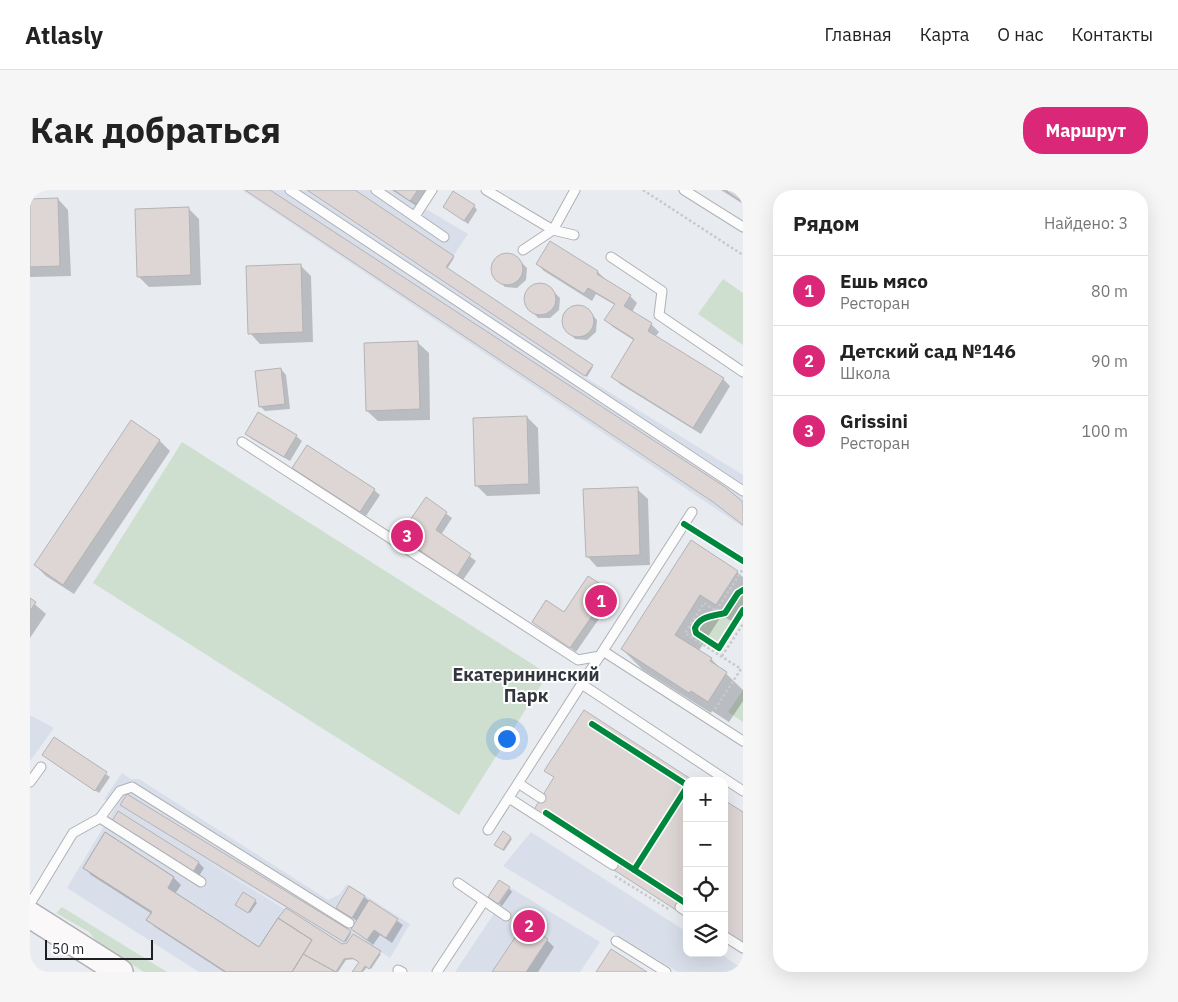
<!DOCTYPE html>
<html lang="ru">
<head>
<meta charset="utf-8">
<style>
  :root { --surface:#fff; --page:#f6f6f6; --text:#222; --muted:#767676; --line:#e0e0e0; --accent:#db2777 }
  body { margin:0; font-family:"IBM Plex Sans",sans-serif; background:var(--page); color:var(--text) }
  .controls { position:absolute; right:15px; bottom:15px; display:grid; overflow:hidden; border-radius:10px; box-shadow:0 5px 20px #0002 }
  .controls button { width:45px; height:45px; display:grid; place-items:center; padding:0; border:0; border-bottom:1px solid var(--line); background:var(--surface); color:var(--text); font:25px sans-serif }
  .scale { position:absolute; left:15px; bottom:12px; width:108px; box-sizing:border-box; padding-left:5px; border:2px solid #1e2024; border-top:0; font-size:14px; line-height:18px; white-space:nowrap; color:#1e2024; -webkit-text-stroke:4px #fff; paint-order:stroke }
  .you { position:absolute; left:476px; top:548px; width:18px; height:18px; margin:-12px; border:4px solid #fff; border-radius:50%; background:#1a73e8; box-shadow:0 0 0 8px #1a73e833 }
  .badge { display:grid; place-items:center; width:32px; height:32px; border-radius:50%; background:var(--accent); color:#fff; font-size:16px; font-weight:700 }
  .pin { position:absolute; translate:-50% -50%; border:2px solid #fff; box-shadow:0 1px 5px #0006 }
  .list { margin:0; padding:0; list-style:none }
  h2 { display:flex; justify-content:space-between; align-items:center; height:65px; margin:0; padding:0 20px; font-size:21px }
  h2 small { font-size:16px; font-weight:400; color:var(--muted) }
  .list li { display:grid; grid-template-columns:32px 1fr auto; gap:15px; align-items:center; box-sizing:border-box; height:70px; padding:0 20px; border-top:1px solid var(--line) }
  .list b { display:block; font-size:19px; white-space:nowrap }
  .list p { margin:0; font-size:16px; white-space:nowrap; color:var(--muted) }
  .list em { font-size:16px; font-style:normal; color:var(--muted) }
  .icon { flex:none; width:28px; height:28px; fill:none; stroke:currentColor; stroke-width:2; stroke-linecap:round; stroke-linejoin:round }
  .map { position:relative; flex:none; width:713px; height:782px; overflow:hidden; border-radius:20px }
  header { display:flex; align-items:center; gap:30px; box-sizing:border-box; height:70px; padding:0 25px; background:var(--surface); border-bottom:1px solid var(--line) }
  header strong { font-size:24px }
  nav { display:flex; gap:28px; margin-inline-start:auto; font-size:18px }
  .intro { display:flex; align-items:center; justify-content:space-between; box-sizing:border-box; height:120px; padding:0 30px }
  h1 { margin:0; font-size:35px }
  .button { padding:12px 22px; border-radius:20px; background:var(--accent); color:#fff; font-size:18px; font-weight:700 }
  main { display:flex; gap:30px; padding:0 30px }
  aside { flex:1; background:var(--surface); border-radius:20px; box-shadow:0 5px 20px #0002 }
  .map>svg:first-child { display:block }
</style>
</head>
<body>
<header>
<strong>Atlasly</strong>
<nav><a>Главная</a><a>Карта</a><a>О нас</a><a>Контакты</a></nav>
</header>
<div class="intro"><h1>Как добраться</h1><a class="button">Маршрут</a></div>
<main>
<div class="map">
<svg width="713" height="782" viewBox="0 0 713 782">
  <rect width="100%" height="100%" fill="#e8ebf0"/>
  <!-- built -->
  <path fill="#d9dfea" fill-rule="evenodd" d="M212 0H364L438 44 416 77 563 175 555 187 713 285V337Z
    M0 525 24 538 0 571Z
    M92 583 101 589H109L298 710 310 704 317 694 380 734 360 768 323 744 317 753 312 754 262 782H169L37 698 86 616 74 609ZM160 661 256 718 274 730V731Z
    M501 642 657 742V763H689L713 779V782H648L473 676Z
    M481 698 570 752 550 782H425Z"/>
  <!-- green -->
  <path fill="#cfdfcf" d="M693 89 713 103V155L668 124Z
    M152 252 518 484 429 625 63 393Z
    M713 402V414L688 452 669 440 670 434 673 431 697 425Z
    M713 500V532L698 522Z
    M32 717 137 782H114L67 752 59 742 26 723Z"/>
  <!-- shadow -->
  <path fill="#0003" d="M278 0H323L423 67 424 68 417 79 563 177 557 187Z
    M362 0H399L388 17Z
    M691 0H713V14Z
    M28 9 38 20 41 86 0 87V10Z
    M444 16 447 20 438 34 415 17Z
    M159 19 169 29 171 95 119 97 108 86Z
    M472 64 484 65 497 78 496 90 487 98 475 97 462 84 463 72Z
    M507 74 568 82 575 89 600 106 607 113 602 122 621 134 629 142 625 147 693 189 700 196 671 244 590 194 583 186 605 151 583 137 576 130 585 115 566 104 562 111 514 81Z
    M270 75 281 86 283 152 230 154 220 143Z
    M505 94 517 95 530 108 529 120 520 128H508L495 114 496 102Z
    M542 116 555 117 567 130 566 142 557 150 545 149 533 136V124Z
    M388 153 399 163 400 230 348 231 337 221Z
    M251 179 256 185 260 219 235 221 230 216Z
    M497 227 508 238 510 304 457 306 446 295Z
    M102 232 130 251 140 261 44 404 16 386 5 375Z
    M217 244 266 246 272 251 260 271 222 249Z
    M277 257 344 300 350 305 336 326 269 283 264 278Z
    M607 299 618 309 620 375 567 377 557 366Z
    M396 309 422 328 411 345 446 371 433 390 371 346Z
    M661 352 707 382 713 387V427L707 435 692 425 668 462 681 469 713 500V511L699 532 682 521 681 523 613 480 592 459Z
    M579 401 584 407 546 462 503 431 534 423Z
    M0 410 16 424 0 448Z
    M24 549 80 587 69 603 13 565Z
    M93 616 320 742 321 743 316 752Z
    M88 623 169 673 174 678 169 686 89 636Z
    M473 643 482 649 474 661 467 656Z
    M76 644 144 688 151 695 145 704 230 759 311 755 351 764 341 779 337 777 333 782H324L330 772 325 769 316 770 308 782H194L125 737 118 730 122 724 61 685 54 677Z
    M479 698 482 702 472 716 463 710Z
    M213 704 227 713 220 723 208 716Z
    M334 707 373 735 362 753 350 745 343 755 322 739 327 731 308 718Z
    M495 735 517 750 524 757 508 782H464Z"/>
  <!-- building -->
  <path fill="#ded6d5" stroke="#b4b3b5" d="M215 0H240L695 297 713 312V335L683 312Z
    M277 0H325L424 66 416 77 563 175 555 186Z
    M364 0H388L380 11Z
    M695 0H713V12Z
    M423 1 445 15 434 31 413 17Z
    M28 8 30 76 0 77V9Z
    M159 17 161 85 107 87 105 19Z
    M520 51 568 81 567 84 601 105 594 116 622 133 618 141 694 188 663 238 581 187 604 149 574 130 585 114 558 98 554 104 506 74Z
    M461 79a16 16 0 1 1 32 0a16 16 0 1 1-32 0Z
    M271 74 273 142 218 144 216 76Z
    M494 109a16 16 0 1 1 32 0a16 16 0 1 1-32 0Z
    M532 131a16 16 0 1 1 32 0a16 16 0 1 1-32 0Z
    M388 151 390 219 336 221 334 153Z
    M251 178 255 214 229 217 225 181Z
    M228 222 267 245 254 267 215 244Z
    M497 226 499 294 445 296 443 228Z
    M101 230 130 250 33 395 4 375Z
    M277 255 345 299 330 322 262 278Z
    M608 297 610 365 556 367 553 299Z
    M396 307 417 322 406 340 441 364 427 386 369 346Z
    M661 350 708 381 686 415 670 405 645 445 682 468 680 471 697 482 678 512 661 501 659 503 591 459Z
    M558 386 580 400 540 458 502 432 516 410 534 422Z
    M0 408 6 412 0 421Z
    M554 520 664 591H657V727L500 626 524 587 514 581Z
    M24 547 77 582 65 601 12 565Z
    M97 604 321 741 314 752 90 615Z
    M694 610 713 622V763L694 751Z
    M88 621 169 672 163 682 82 631Z
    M473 641 481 647 473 660 464 655Z
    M75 642 144 687 138 698 229 757 248 728 282 750 262 782H196L116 730 122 722 53 678Z
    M75 642 144 687 138 698 229 757 248 728 282 750 262 782H196L116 730 122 722 53 678Z
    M469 690 480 697 468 714 458 707Z
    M319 696 335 706 322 728 306 718Z
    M213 702 226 710 218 723 205 715Z
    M339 710 368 729 356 748 344 740 337 750 321 739Z
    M256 718 312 754 317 753 323 744 351 761 339 779 335 776 331 782H322L329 772 322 768 314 769 306 782 273 764 282 750 248 728Z
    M494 734 518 749 496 782H462Z
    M581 759 617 782H566Z
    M273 764 306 782H262Z"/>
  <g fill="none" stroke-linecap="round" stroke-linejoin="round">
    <defs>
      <path id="lane" d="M260 0 713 301
        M346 0 414 47
        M456 0 523 40 544 45
        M654 0 713 37
        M385 26 402 0
        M493 60 523 40 545 0
        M581 67 632 101 629 125 713 182
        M212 252 548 470 570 466
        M573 461 713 551
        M553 495 713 601
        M0 592 11 577
        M488 593 511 608
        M479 608 583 675
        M70 628 90 601 102 597 319 733
        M458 640 662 322
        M428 693 476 726
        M0 714 43 643 70 628 171 692
        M650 717 657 722
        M694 746 713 758
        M586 751 636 782
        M368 780 372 782
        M407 782 454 711"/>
      <path id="secondary" d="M0 725 90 782"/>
    </defs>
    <!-- lane casing -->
    <use href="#lane" stroke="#afb1b5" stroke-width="11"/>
    <!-- secondary casing -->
    <use href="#secondary" stroke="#afb1b5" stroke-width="28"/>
    <!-- path -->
    <path stroke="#c8c9cb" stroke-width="2.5" stroke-dasharray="2.5 2.5" stroke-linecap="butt" d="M613 0 713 65
      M692 466 713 434
      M685 519 711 479 655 443 674 413 686 421 713 379
      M585 686 640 720"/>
    <!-- lane -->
    <use href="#lane" stroke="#fcfcfd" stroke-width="9"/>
    <!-- secondary -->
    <use href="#secondary" stroke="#faf8f8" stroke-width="25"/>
    <defs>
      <path id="cycleway" d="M654 334 713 371
        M713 400 708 403 695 423C683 426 670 426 665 438L666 443 689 458 713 420
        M562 534 657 595
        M516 623 657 714
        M604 680 657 597"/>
    </defs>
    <!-- cycleway casing -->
    <use href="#cycleway" stroke="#fff" stroke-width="9"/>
    <!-- cycleway -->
    <use href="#cycleway" stroke="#00873e" stroke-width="6"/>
  </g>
  <g text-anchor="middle" stroke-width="4" stroke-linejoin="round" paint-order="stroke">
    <!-- quarter labels -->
    <g font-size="18" font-weight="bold" fill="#32373e" stroke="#fff">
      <text x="496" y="491">Екатерининский<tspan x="496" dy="21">Парк</tspan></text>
    </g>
  </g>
</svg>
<div class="controls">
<button>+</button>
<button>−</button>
<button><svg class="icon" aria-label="locate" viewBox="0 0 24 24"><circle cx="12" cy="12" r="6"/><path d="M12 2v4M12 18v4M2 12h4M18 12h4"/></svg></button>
<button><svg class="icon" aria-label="layers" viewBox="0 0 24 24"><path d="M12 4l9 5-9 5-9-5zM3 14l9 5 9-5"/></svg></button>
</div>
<div class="scale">50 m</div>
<div class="you"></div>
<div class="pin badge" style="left:571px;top:411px">1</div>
<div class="pin badge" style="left:499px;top:736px">2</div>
<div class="pin badge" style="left:377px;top:346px">3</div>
</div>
<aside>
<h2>Рядом<small>Найдено: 3</small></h2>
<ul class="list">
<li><span class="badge">1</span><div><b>Ешь мясо</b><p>Ресторан</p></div><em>80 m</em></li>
<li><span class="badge">2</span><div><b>Детский сад №146</b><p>Школа</p></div><em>90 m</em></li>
<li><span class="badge">3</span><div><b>Grissini</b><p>Ресторан</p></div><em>100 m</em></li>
</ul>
</aside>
</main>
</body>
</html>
